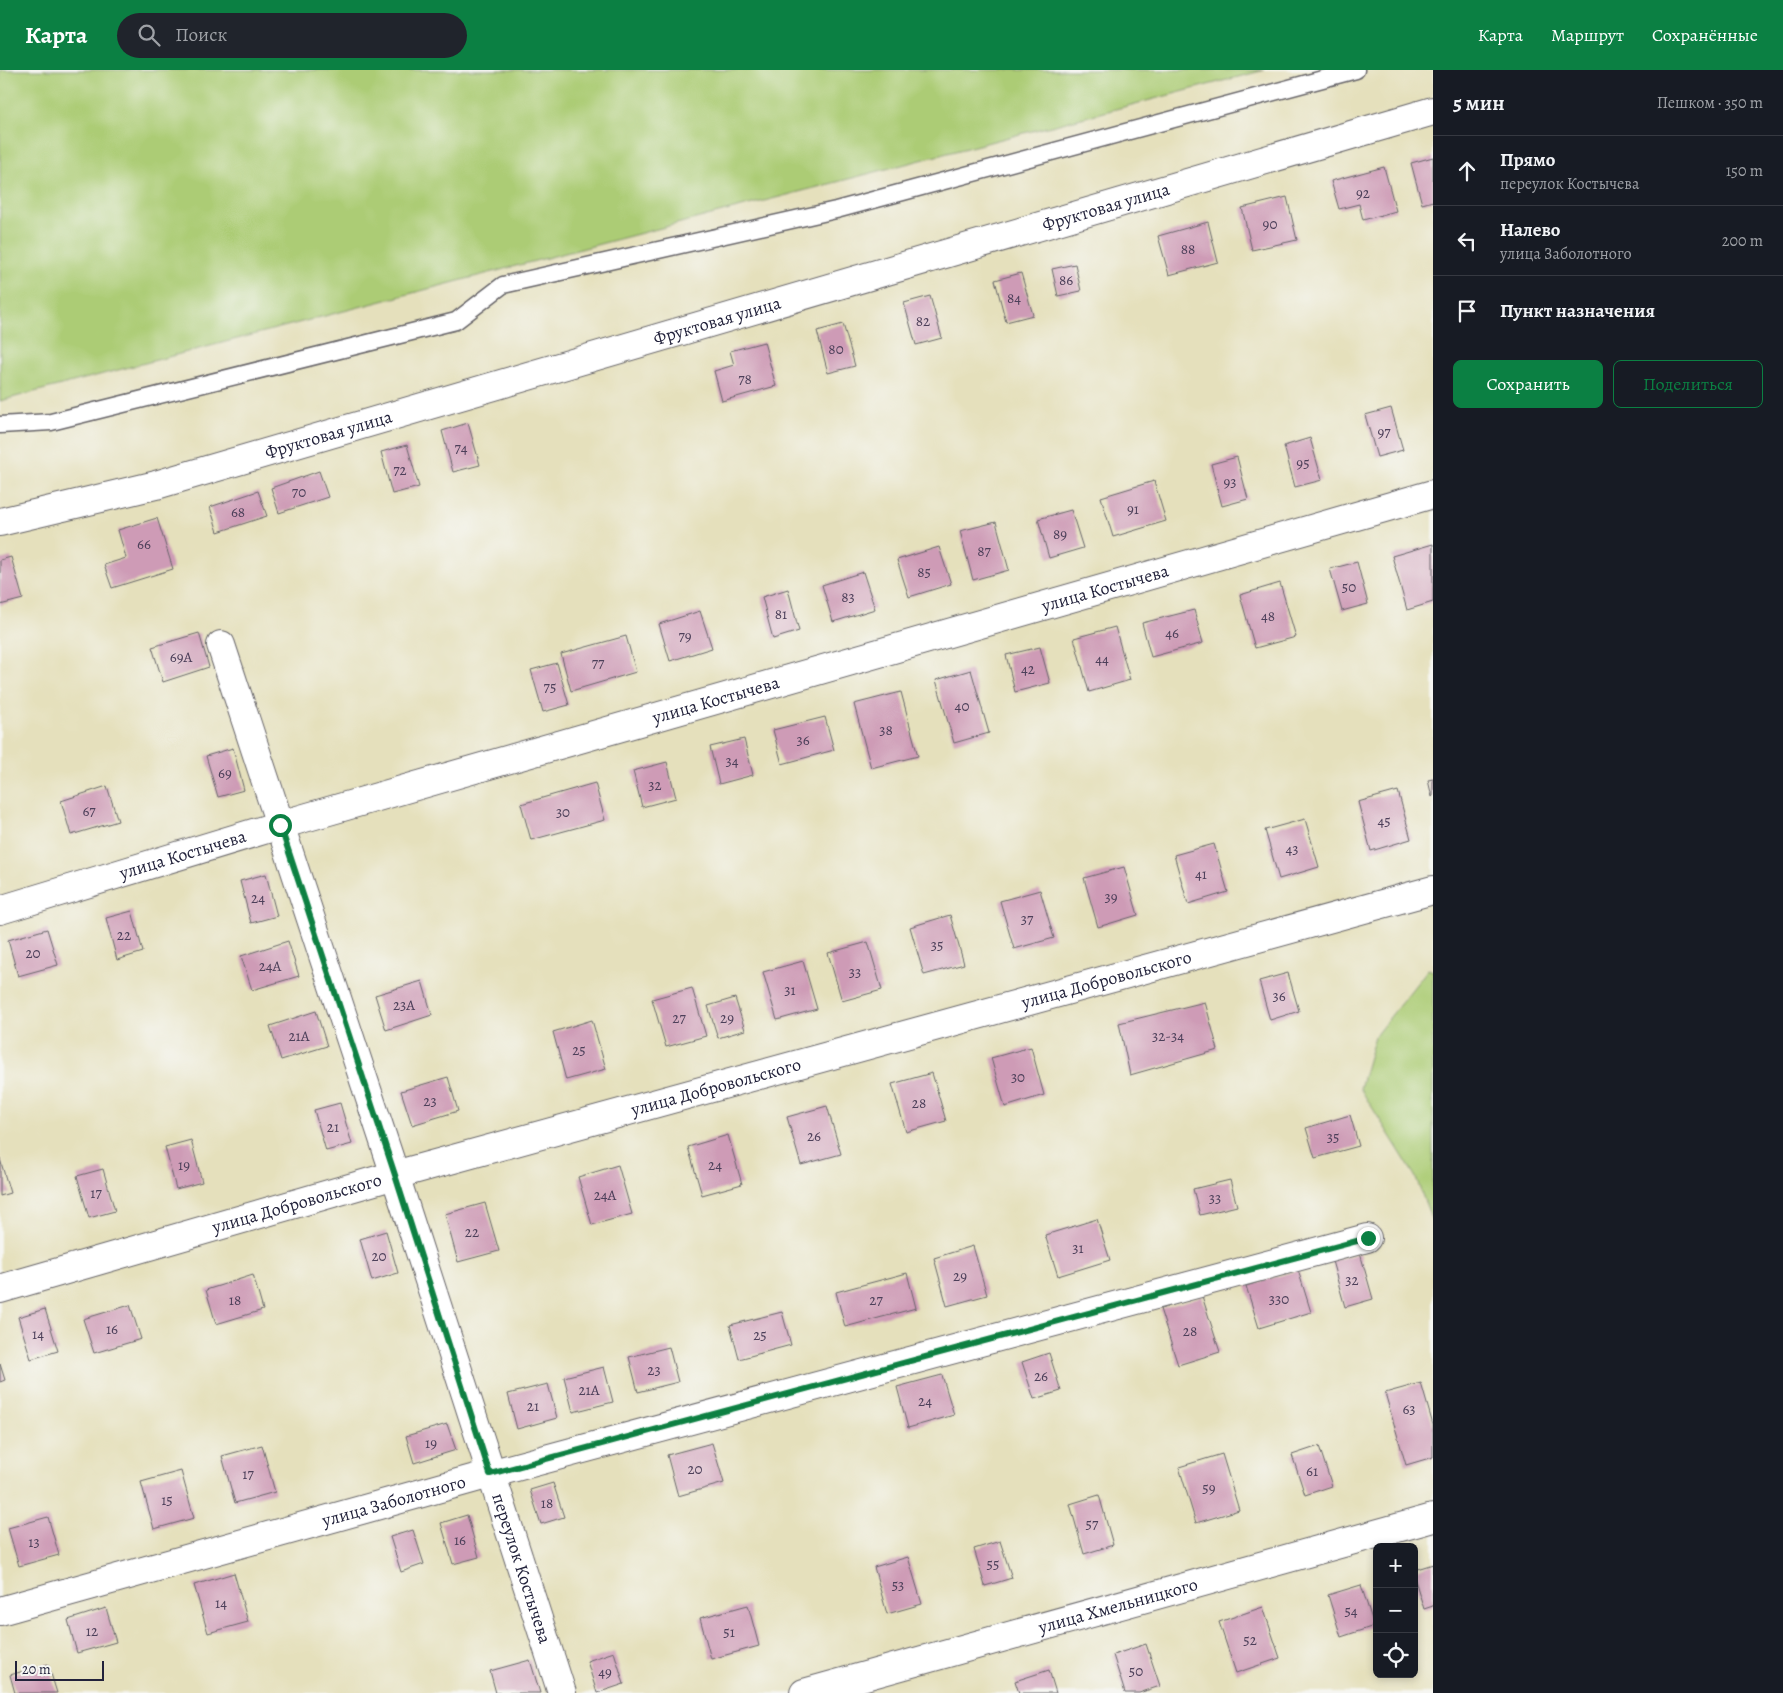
<!DOCTYPE html>
<html lang="ru">
<head>
<meta charset="utf-8">
<style>
  :root { --surface:#171b24; --page:#20242c; --text:#f1f3f6; --muted:#9ea1a6; --line:#363941; --accent:#0b8043 }
  body { margin:0; font-family:Alegreya,serif; background:var(--page); color:var(--text) }
  .controls { position:absolute; right:15px; bottom:15px; display:grid; overflow:hidden; border-radius:8px; box-shadow:0 2px 8px #0003 }
  .controls button { width:45px; height:45px; display:grid; place-items:center; padding:0; border:0; border-bottom:1px solid var(--line); background:var(--surface); color:var(--text); font:25px sans-serif }
  .scale { position:absolute; left:15px; bottom:12px; width:89px; box-sizing:border-box; padding-left:5px; border:2px solid #22223b; border-top:0; font-size:14px; line-height:18px; white-space:nowrap; color:#22223b; -webkit-text-stroke:4px #f6f6f2; paint-order:stroke }
  .stop { position:absolute; width:15px; height:15px; margin:-11px; border:4px solid #0b8043; border-radius:50%; background:#fff }
  .stop.end { background:#0b8043; border-color:#fff; box-shadow:0 1px 5px #0008 }
  .list { margin:0; padding:0; list-style:none }
  h2 { display:flex; justify-content:space-between; align-items:center; height:65px; margin:0; padding:0 20px; font-size:21px }
  h2 small { font-size:16px; font-weight:400; color:var(--muted) }
  .list li { display:grid; grid-template-columns:32px 1fr auto; gap:15px; align-items:center; box-sizing:border-box; height:70px; padding:0 20px; border-top:1px solid var(--line) }
  .list b { display:block; font-size:19px; white-space:nowrap }
  .list p { margin:0; font-size:16px; white-space:nowrap; color:var(--muted) }
  .list em { font-size:16px; font-style:normal; color:var(--muted) }
  .actions { display:flex; gap:10px; padding:15px 20px }
  .actions a { flex:1; padding:11px 0; border:1px solid var(--accent); border-radius:8px; text-align:center; font-size:18px; color:var(--accent) }
  .actions .main { background:var(--accent); color:#fff }
  .icon { flex:none; width:28px; height:28px; fill:none; stroke:currentColor; stroke-width:2; stroke-linecap:round; stroke-linejoin:round }
  .map { position:relative; flex:none; width:1433px; height:1623px; overflow:hidden }
  header { display:flex; align-items:center; gap:30px; box-sizing:border-box; height:70px; padding:0 25px; background:var(--accent); color:#fff }
  header strong { font-size:24px }
  nav { display:flex; gap:28px; margin-inline-start:auto; font-size:18px }
  .search { width:350px; height:45px; background:var(--page); display:flex; align-items:center; gap:12px; box-sizing:border-box; padding:0 18px; border-radius:28px; color:var(--muted); font-size:19px }
  main { display:flex }
  aside { flex:1; background:var(--surface) }
  .map>svg:first-child { display:block }
</style>
</head>
<body>
<header>
<strong>Карта</strong>
<div class="search"><svg class="icon" aria-label="search" viewBox="0 0 24 24"><circle cx="10" cy="10" r="6"/><path d="M15 15l6 6"/></svg>Поиск</div>
<nav><a>Карта</a><a>Маршрут</a><a>Сохранённые</a></nav>
</header>
<main>
<div class="map">
<svg width="1433" height="1623" viewBox="0 0 1433 1623">
  <rect width="100%" height="100%" fill="#f6f6f2"/>
  <filter id="ink" filterUnits="userSpaceOnUse"><feTurbulence type="fractalNoise" baseFrequency=".02" numOctaves="2"/><feDisplacementMap in="SourceGraphic" scale="10" xChannelSelector="R" yChannelSelector="G"/><feConvolveMatrix kernelMatrix="1 2 1 2 8 2 1 2 1" color-interpolation-filters="sRGB"/></filter>
  <filter id="wash" filterUnits="userSpaceOnUse"><feTurbulence type="fractalNoise" baseFrequency=".0096" numOctaves="4" result="noise"/><feDisplacementMap in="SourceGraphic" scale="20" xChannelSelector="R" yChannelSelector="G"/><feGaussianBlur stdDeviation="1.12" result="paint"/><feColorMatrix in="noise" values="0 0 0 0 0 0 0 0 0 0 0 0 0 0 0 0 0 1.4 0 .05"/><feComposite in="paint" operator="in"/></filter>
  <g filter="url(#wash)">
    <rect width="100%" height="100%" fill="#e5e0bc"/>
    <!-- green -->
    <path fill="#accc74" stroke="#677758" d="M0 0H1265L0 331Z
      M1428 899 1433 901V1153L1415 1106 1360 1018 1375 966Z"/>
    <g id="blocks">
      <!-- building -->
      <path fill="#ce9bb6" d="M1433 87V131L1422 134 1411 93Z
        M1384 97 1396 141 1363 150 1359 134 1339 139 1331 111Z
        M1287 127 1297 170 1252 180 1242 138Z
        M1208 152 1218 192 1169 205 1158 166Z
        M1075 194 1081 221 1058 226 1052 199Z
        M1021 203 1033 245 1006 252 995 210Z
        M930 226 942 268 916 275 904 233Z
        M843 254 855 296 828 303 817 261Z
        M764 272 776 316 722 331 714 301 734 295 730 281Z
        M1391 338 1403 380 1377 387 1365 345Z
        M468 353 480 395 453 402 442 361Z
        M1310 368 1322 410 1295 417 1284 376Z
        M407 375 419 417 392 424 381 382Z
        M1237 387 1248 429 1222 436 1211 394Z
        M319 401 328 427 279 443 271 418Z
        M1154 411 1166 451 1113 467 1101 427Z
        M258 421 267 446 218 462 210 437Z
        M1071 440 1083 478 1049 488 1038 449Z
        M157 448 173 499 112 518 104 495 126 488 118 460Z
        M996 452 1009 500 973 510 960 461Z
        M1433 474V532L1407 540 1392 486Z
        M939 477 951 514 909 527 897 490Z
        M11 487 23 529 0 535V490Z
        M1357 492 1368 534 1342 541 1330 499Z
        M863 502 875 539 833 552 822 515Z
        M1280 513 1296 567 1255 578 1240 525Z
        M788 519 799 561 773 569 762 527Z
        M1194 540 1203 573 1151 587 1142 553Z
        M700 541 712 578 670 591 659 554Z
        M1115 557 1130 610 1089 622 1074 568Z
        M199 563 209 597 163 612 152 577Z
        M626 566 636 602 571 621 561 584Z
        M1040 577 1050 613 1015 622 1006 585Z
        M557 593 569 635 543 642 531 600Z
        M971 600 989 663 954 673 936 610Z
        M901 622 918 686 871 698 854 634Z
        M825 647 834 680 782 694 773 660Z
        M744 669 753 705 719 714 710 677Z
        M233 678 244 720 218 727 206 686Z
        M667 692 676 728 642 737 633 701Z
        M1433 709V726L1432 727 1428 710Z
        M595 713 605 750 531 770 521 734Z
        M107 716 118 751 71 765 61 731Z
        M1398 721 1411 769 1371 781 1358 732Z
        M1305 749 1319 797 1279 809 1265 760Z
        M1214 774 1228 822 1188 834 1174 785Z
        M1124 797 1138 845 1098 857 1084 808Z
        M266 804 277 846 251 853 240 811Z
        M1040 820 1054 868 1014 879 1000 831Z
        M132 841 143 882 117 890 106 848Z
        M950 845 964 894 924 905 910 857Z
        M47 859 58 895 18 906 8 870Z
        M288 871 299 906 252 920 241 886Z
        M868 872 882 920 842 931 828 883Z
        M803 891 817 939 777 950 763 902Z
        M1288 903 1299 941 1270 950 1259 911Z
        M422 911 432 945 386 960 375 925Z
        M692 918 706 966 666 977 652 929Z
        M735 928 745 960 718 968 708 936Z
        M1205 932 1218 980 1130 1005 1119 953Z
        M316 941 327 976 281 990 270 956Z
        M592 950 606 999 566 1010 553 962Z
        M1031 977 1044 1025 1005 1037 991 988Z
        M932 1003 946 1051 906 1062 892 1014Z
        M448 1007 458 1041 412 1055 401 1021Z
        M340 1033 352 1074 326 1081 314 1040Z
        M827 1036 841 1084 801 1095 787 1047Z
        M1350 1045 1359 1076 1315 1088 1306 1058Z
        M728 1065 742 1114 702 1125 688 1077Z
        M191 1070 202 1112 176 1119 165 1077Z
        M0 1089 10 1123 0 1126Z
        M618 1095 632 1144 592 1155 578 1107Z
        M103 1099 115 1141 89 1148 77 1106Z
        M1230 1110 1237 1136 1200 1145 1193 1119Z
        M485 1133 499 1181 458 1192 445 1144Z
        M1097 1149 1110 1190 1058 1206 1045 1165Z
        M386 1161 398 1203 372 1211 360 1169Z
        M973 1176 987 1225 947 1236 934 1188Z
        M1360 1183 1373 1229 1345 1237 1332 1191Z
        M1298 1200 1311 1242 1259 1258 1246 1216Z
        M907 1203 916 1238 845 1257 836 1222Z
        M253 1205 263 1240 216 1254 206 1220Z
        M1202 1226 1220 1282 1178 1295 1160 1239Z
        M130 1235 141 1269 94 1283 83 1249Z
        M45 1239 58 1281 31 1289 18 1247Z
        M782 1242 791 1275 739 1289 730 1255Z
        M669 1277 678 1312 638 1322 629 1287Z
        M1049 1283 1061 1321 1034 1329 1022 1292Z
        M0 1294 5 1310 0 1312Z
        M604 1297 613 1332 573 1342 564 1307Z
        M942 1305 954 1345 908 1358 897 1317Z
        M1421 1313 1433 1355V1387L1406 1395 1385 1323Z
        M548 1314 557 1348 517 1359 508 1324Z
        M447 1354 456 1380 414 1393 406 1366Z
        M712 1373 724 1413 678 1426 667 1385Z
        M262 1375 275 1422 235 1433 222 1386Z
        M1319 1376 1332 1416 1305 1425 1292 1385Z
        M1222 1384 1239 1440 1196 1453 1179 1397Z
        M181 1401 194 1448 154 1459 141 1412Z
        M553 1413 564 1447 541 1454 530 1420Z
        M1099 1425 1113 1475 1084 1484 1070 1434Z
        M467 1445 479 1487 453 1494 441 1453Z
        M48 1447 59 1485 19 1496 8 1458Z
        M413 1460 424 1494 401 1502 390 1467Z
        M1000 1471 1012 1508 985 1516 974 1479Z
        M908 1487 922 1534 887 1544 874 1497Z
        M1433 1494V1536L1424 1539 1414 1507V1500Z
        M234 1503 248 1552 208 1563 194 1515Z
        M1361 1515 1374 1556 1341 1567 1328 1525Z
        M748 1535 759 1576 711 1589 700 1548Z
        M1263 1537 1280 1588 1236 1603 1219 1552Z
        M106 1538 116 1572 77 1583 68 1550Z
        M1146 1574 1160 1616 1139 1623H1125L1113 1585Z
        M614 1582 624 1614 597 1623 587 1591Z
        M530 1590 540 1623H496L490 1601Z
        M48 1594 57 1623H15L10 1605Z
        M1049 1600 1056 1623H1019L1015 1611Z"/>
    </g>
  </g>
  <g filter="url(#ink)">
    <use href="#blocks" fill-opacity="0" stroke="#666468" stroke-width="1"/>
    <g fill="none" stroke-linecap="round" stroke-linejoin="round">
      <defs>
        <path id="lane" d="M0 355 51 352 456 251 503 215 836 140 1356 0"/>
        <g id="street">
          <path id="s1" d="M0 452 156 415 1433 41"/>
          <path id="s2" d="M221 575 395 1105 562 1623"/>
          <path id="s3" d="M0 840 280 755 1433 424"/>
          <path id="s4" d="M0 1219 395 1105 1433 820"/>
          <path id="s5" d="M0 1541 490 1404 1367 1168"/>
          <path id="s6" d="M804 1623 1433 1448"/>
        </g>
      </defs>
      <!-- lane casing -->
      <use href="#lane" stroke="#666468" stroke-width="19"/>
      <!-- street casing -->
      <use href="#street" stroke="#666468" stroke-width="30"/>
      <!-- lane -->
      <use href="#lane" stroke="#fff" stroke-width="16"/>
      <!-- street -->
      <use href="#street" stroke="#fff" stroke-width="28"/>
    </g>
  </g>
  <g fill="none" stroke-linecap="round" stroke-linejoin="round" filter="url(#ink)">
    <!-- route -->
    <path stroke="#0b8043" stroke-width="6" d="M280 755 395 1105 490 1404 1368 1168"/>
  </g>
  <g text-anchor="middle" stroke-width="4" stroke-linejoin="round" paint-order="stroke">
    <!-- number labels -->
    <g font-size="15" fill="#4d405a">
      <text x="1363" y="128">92</text>
      <text x="1270" y="159">90</text>
      <text x="1188" y="184">88</text>
      <text x="1066" y="215">86</text>
      <text x="1014" y="233">84</text>
      <text x="923" y="256">82</text>
      <text x="836" y="284">80</text>
      <text x="745" y="314">78</text>
      <text x="1384" y="367">97</text>
      <text x="461" y="383">74</text>
      <text x="1303" y="398">95</text>
      <text x="400" y="405">72</text>
      <text x="1230" y="417">93</text>
      <text x="299" y="427">70</text>
      <text x="1133" y="444">91</text>
      <text x="238" y="447">68</text>
      <text x="1060" y="469">89</text>
      <text x="144" y="479">66</text>
      <text x="984" y="486">87</text>
      <text x="924" y="507">85</text>
      <text x="1349" y="522">50</text>
      <text x="848" y="532">83</text>
      <text x="781" y="549">81</text>
      <text x="1268" y="551">48</text>
      <text x="1172" y="568">46</text>
      <text x="685" y="571">79</text>
      <text x="181" y="592">69А</text>
      <text x="1102" y="594">44</text>
      <text x="598" y="598">77</text>
      <text x="1028" y="604">42</text>
      <text x="550" y="622">75</text>
      <text x="962" y="641">40</text>
      <text x="886" y="665">38</text>
      <text x="803" y="675">36</text>
      <text x="732" y="696">34</text>
      <text x="225" y="708">69</text>
      <text x="655" y="720">32</text>
      <text x="89" y="746">67</text>
      <text x="563" y="747">30</text>
      <text x="1384" y="756">45</text>
      <text x="1292" y="784">43</text>
      <text x="1201" y="809">41</text>
      <text x="1111" y="832">39</text>
      <text x="258" y="833">24</text>
      <text x="1027" y="854">37</text>
      <text x="124" y="870">22</text>
      <text x="937" y="880">35</text>
      <text x="33" y="888">20</text>
      <text x="270" y="901">24А</text>
      <text x="855" y="907">33</text>
      <text x="790" y="925">31</text>
      <text x="1279" y="931">36</text>
      <text x="404" y="940">23А</text>
      <text x="679" y="953">27</text>
      <text x="727" y="953">29</text>
      <text x="299" y="971">21А</text>
      <text x="1168" y="971">32-34</text>
      <text x="579" y="985">25</text>
      <text x="1018" y="1012">30</text>
      <text x="430" y="1036">23</text>
      <text x="919" y="1038">28</text>
      <text x="333" y="1062">21</text>
      <text x="814" y="1071">26</text>
      <text x="1333" y="1072">35</text>
      <text x="184" y="1100">19</text>
      <text x="715" y="1100">24</text>
      <text x="96" y="1128">17</text>
      <text x="605" y="1130">24А</text>
      <text x="1215" y="1133">33</text>
      <text x="472" y="1167">22</text>
      <text x="1078" y="1183">31</text>
      <text x="379" y="1191">20</text>
      <text x="960" y="1211">29</text>
      <text x="1352" y="1215">32</text>
      <text x="1279" y="1234">330</text>
      <text x="235" y="1235">18</text>
      <text x="876" y="1235">27</text>
      <text x="112" y="1264">16</text>
      <text x="1190" y="1266">28</text>
      <text x="38" y="1269">14</text>
      <text x="760" y="1270">25</text>
      <text x="654" y="1305">23</text>
      <text x="1041" y="1311">26</text>
      <text x="589" y="1325">21А</text>
      <text x="925" y="1336">24</text>
      <text x="533" y="1341">21</text>
      <text x="1409" y="1344">63</text>
      <text x="431" y="1378">19</text>
      <text x="695" y="1404">20</text>
      <text x="1312" y="1406">61</text>
      <text x="248" y="1409">17</text>
      <text x="1209" y="1423">59</text>
      <text x="167" y="1435">15</text>
      <text x="547" y="1438">18</text>
      <text x="1092" y="1459">57</text>
      <text x="460" y="1475">16</text>
      <text x="34" y="1477">13</text>
      <text x="993" y="1499">55</text>
      <text x="898" y="1520">53</text>
      <text x="221" y="1538">14</text>
      <text x="1351" y="1546">54</text>
      <text x="92" y="1566">12</text>
      <text x="729" y="1567">51</text>
      <text x="1250" y="1575">52</text>
      <text x="1136" y="1606">50</text>
      <text x="605" y="1607">49</text>
    </g>
    <!-- street labels -->
    <g font-size="18" fill="#22223b" stroke="#f6f6f2">
      <text dy="6" stroke="none"><textPath href="#s1" startOffset="1150">Фруктовая улица</textPath></text>
      <text dy="6" stroke="none"><textPath href="#s1" startOffset="745">Фруктовая улица</textPath></text>
      <text dy="6" stroke="none"><textPath href="#s1" startOffset="340">Фруктовая улица</textPath></text>
      <text dy="6" stroke="none"><textPath href="#s3" startOffset="1151">улица Костычева</textPath></text>
      <text dy="6" stroke="none"><textPath href="#s3" startOffset="746">улица Костычева</textPath></text>
      <text dy="6" stroke="none"><textPath href="#s3" startOffset="191">улица Костычева</textPath></text>
      <text dy="6" stroke="none"><textPath href="#s4" startOffset="1149">улица Добровольского</textPath></text>
      <text dy="6" stroke="none"><textPath href="#s4" startOffset="744">улица Добровольского</textPath></text>
      <text dy="6" stroke="none"><textPath href="#s4" startOffset="309">улица Добровольского</textPath></text>
      <text dy="6" stroke="none"><textPath href="#s5" startOffset="409">улица Заболотного</textPath></text>
      <text dy="6" stroke="none"><textPath href="#s2" startOffset="971">переулок Костычева</textPath></text>
      <text dy="6" stroke="none"><textPath href="#s6" startOffset="326">улица Хмельницкого</textPath></text>
    </g>
  </g>
</svg>
<div class="controls">
<button>+</button>
<button>−</button>
<button><svg class="icon" aria-label="locate" viewBox="0 0 24 24"><circle cx="12" cy="12" r="6"/><path d="M12 2v4M12 18v4M2 12h4M18 12h4"/></svg></button>
</div>
<div class="scale">20 m</div>
<div class="stop" style="left:280px;top:755px"></div>
<div class="stop end" style="left:1368px;top:1168px"></div>
</div>
<aside>
<h2>5 мин<small>Пешком · 350 m</small></h2>
<ul class="list">
<li><svg class="icon" aria-label="ahead" viewBox="0 0 24 24"><path d="M12 20V5M6 11l6-6 6 6"/></svg><div><b>Прямо</b><p>переулок Костычева</p></div><em>150 m</em></li>
<li><svg class="icon" aria-label="left" viewBox="0 0 24 24"><path d="M17 20v-9H6M10 6l-5 5 5 5"/></svg><div><b>Налево</b><p>улица Заболотного</p></div><em>200 m</em></li>
<li><svg class="icon" aria-label="arrive" viewBox="0 0 24 24"><path d="M6 21V4h12l-3 4 3 4H6"/></svg><div><b>Пункт назначения</b></div></li>
</ul>
<div class="actions"><a class="main">Сохранить</a><a>Поделиться</a></div>
</aside>
</main>
</body>
</html>
